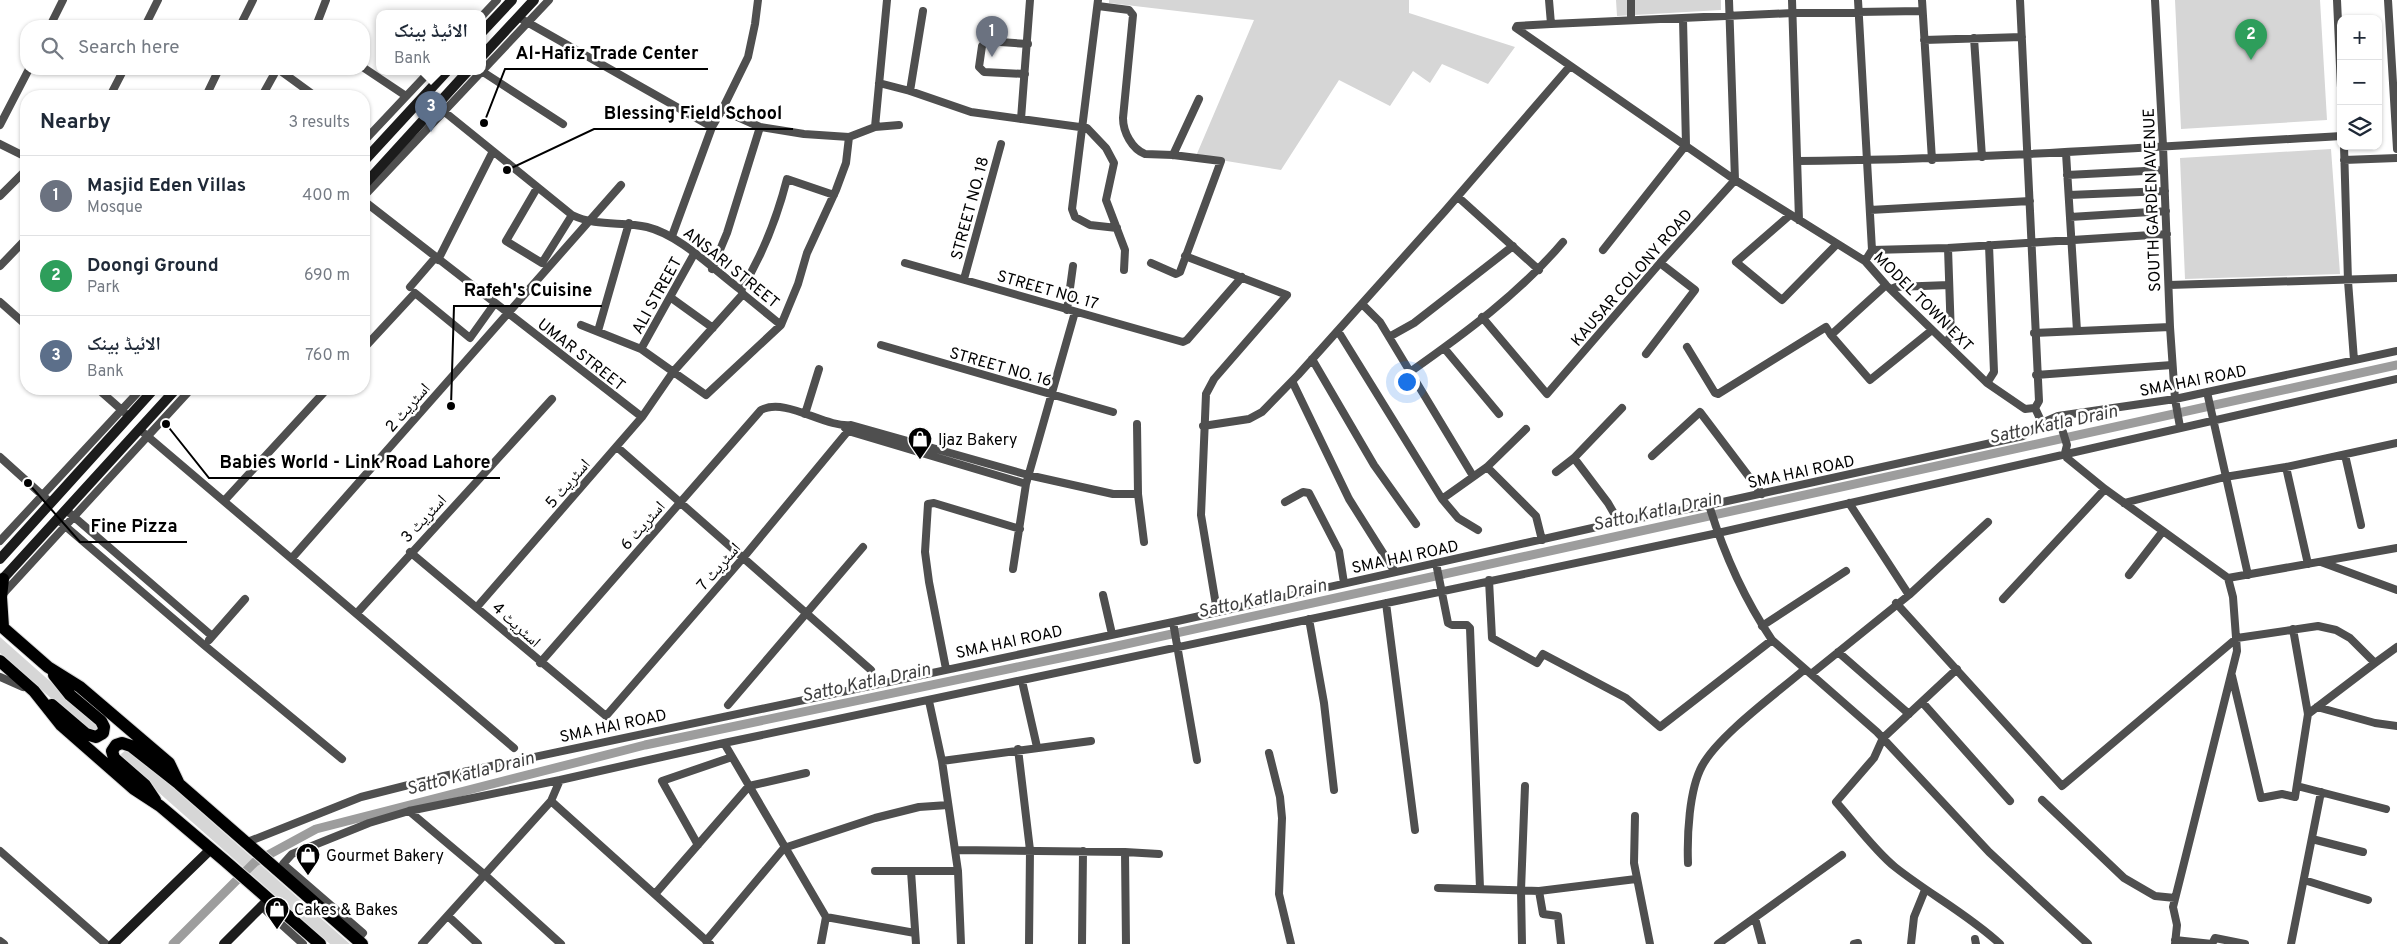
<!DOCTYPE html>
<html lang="en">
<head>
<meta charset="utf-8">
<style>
  :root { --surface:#fff; --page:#f2f2f3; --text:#1f2937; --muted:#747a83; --line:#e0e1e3; --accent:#0b8043 }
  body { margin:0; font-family:Overpass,"Noto Naskh Arabic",sans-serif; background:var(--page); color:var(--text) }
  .controls { position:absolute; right:15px; top:15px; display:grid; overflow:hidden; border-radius:10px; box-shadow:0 1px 4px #0004 }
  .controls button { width:45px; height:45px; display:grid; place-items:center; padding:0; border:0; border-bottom:1px solid var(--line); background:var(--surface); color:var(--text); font:25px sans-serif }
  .you { position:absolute; left:1406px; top:381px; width:18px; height:18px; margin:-12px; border:4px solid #fff; border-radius:50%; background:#1a73e8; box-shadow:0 0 0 8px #1a73e833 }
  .badge { display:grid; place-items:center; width:32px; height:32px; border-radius:50%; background:var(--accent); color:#fff; font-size:16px; font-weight:700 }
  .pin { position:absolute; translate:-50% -41px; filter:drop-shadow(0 1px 2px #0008) }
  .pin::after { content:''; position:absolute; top:26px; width:18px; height:15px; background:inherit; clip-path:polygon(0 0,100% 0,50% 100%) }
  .popup { position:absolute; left:376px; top:10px; width:110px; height:65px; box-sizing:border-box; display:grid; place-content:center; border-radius:10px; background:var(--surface); filter:drop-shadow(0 1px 4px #0005); font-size:16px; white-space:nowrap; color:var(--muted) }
  .popup b { font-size:19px; color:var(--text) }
  .popup::after { content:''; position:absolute; left:50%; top:100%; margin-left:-10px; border:10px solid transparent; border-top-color:var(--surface) }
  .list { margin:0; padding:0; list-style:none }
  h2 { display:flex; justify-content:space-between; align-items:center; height:65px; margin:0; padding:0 20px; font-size:21px }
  h2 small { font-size:16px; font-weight:400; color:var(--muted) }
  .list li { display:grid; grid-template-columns:32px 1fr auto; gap:15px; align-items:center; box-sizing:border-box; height:80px; padding:0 20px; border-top:1px solid var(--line) }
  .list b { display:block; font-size:19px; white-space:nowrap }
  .list p { margin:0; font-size:16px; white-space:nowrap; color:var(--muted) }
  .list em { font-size:16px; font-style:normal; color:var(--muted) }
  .icon { flex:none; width:28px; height:28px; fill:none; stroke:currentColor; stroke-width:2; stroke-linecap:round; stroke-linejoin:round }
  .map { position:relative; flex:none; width:2397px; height:944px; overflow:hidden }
  .search { position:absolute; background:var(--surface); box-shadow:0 1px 4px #0004; left:20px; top:20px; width:350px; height:55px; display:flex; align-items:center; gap:12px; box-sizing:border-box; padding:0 18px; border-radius:20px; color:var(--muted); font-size:19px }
  .panel { position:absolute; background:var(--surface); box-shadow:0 1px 4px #0004; left:20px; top:90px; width:350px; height:305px; border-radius:20px }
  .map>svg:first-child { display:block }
</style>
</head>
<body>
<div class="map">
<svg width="2397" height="944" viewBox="0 0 2397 944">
  <rect width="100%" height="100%" fill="#fff"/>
  <!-- green -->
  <path fill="#d6d6d6" d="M1109 0H1409V13L1515 47 1488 84 1442 64 1430 83 1413 71 1390 106 1339 80 1281 170 1196 156 1254 20 1109 3Z
    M1616 0H1721V10L1617 16Z
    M2175 0H2320L2327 120 2181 129Z
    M2331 149 2340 274 2185 279 2180 158Z
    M0 637 96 722 99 725 97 732 81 725 0 653Z
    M126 750 134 753 350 944H330L123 761 121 754Z"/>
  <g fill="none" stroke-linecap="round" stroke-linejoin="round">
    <!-- canal -->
    <path stroke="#9d9d9d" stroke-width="9" d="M173 944 255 862 316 829 645 745 1108 648 2397 365"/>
    <defs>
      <path id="primary" d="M0 625 48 667 80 687 169 763 179 784 362 944
        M3 627 1 597 3 579
        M0 661 34 691 61 725 134 789 160 806 225 861 320 944
        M52 705 86 734 96 737 103 733 104 727 101 721 70 695 54 675
        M155 800 145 785 114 758 112 751 116 745 122 743 131 746 178 783"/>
    </defs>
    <!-- primary casing -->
    <use href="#primary" stroke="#dbdbdb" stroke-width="14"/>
    <!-- street -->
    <path stroke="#4f4f4f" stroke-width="8" d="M1098 0 1072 209 1075 217 1090 225 1117 228
      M1549 0 1551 24
      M1792 0 1799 220
      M1858 0 1872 250 1865 261
      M1922 0 1932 160
      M2020 0 2039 401 2035 408 2042 423
      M2155 0 2163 146 2170 327 2175 399 2180 427
      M2337 0 2341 88
      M2388 0 2397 149
      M1098 6 1129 10 1133 15 1123 118C1123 132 1132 149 1145 154L1173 155 1221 161 1180 272 1176 274 1151 263
      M482 16 497 0
      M518 17 712 127 672 236
      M1631 20V0
      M50 26 63 0
      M145 26 158 0
      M240 26 253 0
      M316 26 326 0
      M1516 28 1735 180 1865 261 1886 285 1987 383 2025 409 2035 408
      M1516 28 1517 26 1551 24 1793 13 1921 11
      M1974 38 1982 157
      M1924 40 2022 37
      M364 68 406 96
      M278 69 315 96
      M483 72 563 124
      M1025 74 984 72 979 67 982 46 986 41 1028 44
      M879 83 910 91 971 112 1087 128 1106 148 1114 163 1106 200 1125 250 1124 270
      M910 91 923 11
      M110 96 124 69
      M206 96 219 69
      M262 96 277 69
      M436 105 572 215C597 227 622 221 647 227 680 235 714 270 741 290L743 294 781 325
      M722 110 748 57 755 24 758 0
      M1021 119 1030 0
      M0 125 29 69
      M712 127 722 110 760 127 804 134 849 137 875 127 899 125
      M875 127 887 0
      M364 141 430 71
      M0 144 26 157
      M2344 146 2348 281 2354 360
      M2066 153 2077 331
      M1173 155 1199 99
      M2344 160 2397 158
      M1798 161C1980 160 2160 146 2341 136
      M2067 175 2164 170
      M537 188 506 241 542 263 572 215
      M2069 195 2165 191
      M0 196 26 170
      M364 196 549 0
      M1458 197 1539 270
      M364 201 642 417
      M1870 210 2030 201
      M1790 215 1736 262 1782 300 1837 244
      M2070 217 2166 211
      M1603 250 1686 145 1683 19
      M1872 250 1948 248 2167 234
      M1185 256 1287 295 1214 379 1206 394 1201 515 1217 611
      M438 260 493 151
      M905 263 1183 342 1187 340 1242 277
      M0 266 26 239
      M712 269 727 233 760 127
      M964 279 1001 144
      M2169 285 2397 278
      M410 287 435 258
      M1891 289 1896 287 1949 285
      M741 290C762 256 777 218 787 179L834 195
      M670 297 713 328
      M0 302 26 325
      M1362 304 1380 322 1473 476
      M1067 310 1073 266
      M1482 317 1547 394 1660 263 1735 180 1729 0
      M581 325 641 349 706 395 781 325 798 284 807 253 836 190 846 163 849 137
      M598 331 629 223
      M1338 331 1442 499 1458 518 1478 530
      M2034 333 2170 327
      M1831 335 1870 380 1932 330
      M1389 337 1414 323 1513 246
      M1946 342 1951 336 1948 248
      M881 345 1113 412
      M1687 347 1715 393 1718 394 1826 327 1831 335 1886 285
      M364 348 415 293 470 338 495 303
      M1444 348 1499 414
      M641 349 694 254
      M1646 354 1695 290 1660 263
      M1312 359 1374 465 1416 524
      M1410 372C1464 334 1520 293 1563 242
      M2036 375 2172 365
      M1292 381 1349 499 1395 572
      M1987 383 1994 372 1989 245
      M98 389 124 412
      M2207 392 2248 575
      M805 414 819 369
      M2058 416 2067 445 2065 453 2067 458 2105 489 2228 578 2397 548
      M1137 424 1138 494 1144 542
      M1203 426 1249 419 1262 412 1298 375 1445 211 1570 66
      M845 428 848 431 1026 484
      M139 429 514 748
      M617 447 871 670
      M2345 455 2361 525
      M1652 456 1700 412 1762 494
      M0 457 51 503
      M1574 458 1608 503 1619 522
      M1487 467 1536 516 1542 540
      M2286 467 2308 564
      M1556 472 1574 458 1622 408
      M1442 499 1487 467 1526 429
      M224 501 327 389
      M1285 502 1303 492 1309 493 1339 551 1344 583
      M1849 503 1909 595
      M2124 503 2225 477 2286 467 2397 443
      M1709 505C1723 551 1745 600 1772 640L1877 732 1989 852 2088 944
      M66 510 212 636
      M57 519 204 645 342 759
      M0 541 141 389
      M410 552 606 716 743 558 848 431
      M292 558 621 185
      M2321 562 2397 590
      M1436 563 1448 623 1452 625H1467L1470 628 1480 888
      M1013 569 1026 484 1075 312
      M2129 575 2163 531
      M1489 580 1492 638 1537 663 1543 654 1626 698 1660 727 1772 640
      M2 595 191 389
      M1103 595 1112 634
      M2003 599 2105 489
      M1386 603 1415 830
      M1896 603 2062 786 2237 638 2318 626 2336 630 2350 638 2375 663 2397 647
      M477 607 642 417 673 372 743 294
      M357 613 552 399
      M1309 619 1324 703 1334 790
      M1173 622 1197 760
      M1762 626 1846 571
      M209 640 245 599
      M1838 652 1909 714
      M540 663 761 410C786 397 825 428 851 425L1028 475 1113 494H1138
      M946 669 929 582 925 552 928 504 934 503 1020 529
      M1957 669 1883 738 1874 758 1836 802C1854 822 1874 850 1895 867 1929 894 1969 915 2000 944
      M1811 674 1909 595 1988 522
      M2232 676 2261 798 2282 794 2295 797 2308 714 2293 629
      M0 677 23 687
      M1022 681 1037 747
      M929 701 942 761 958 871 961 944
      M1922 702 2010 801
      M728 705 863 547
      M2317 707 2375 723 2397 726
      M2308 714 2375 663
      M724 743 826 917 821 944
      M1018 749 1030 850 1029 944
      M1269 753 1280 797 1282 818 1279 894 1291 944
      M942 761 1091 741
      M2297 786 2386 809
      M2042 800 2124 878 2155 896 2175 898
      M551 801 560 780 724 743 1718 533 2397 379
      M409 811 485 875 561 944
      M1635 816 1634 863 1650 944
      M2312 839 2363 852
      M245 843 361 797 444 776 1173 622 1619 522 1709 505 2023 436 2042 423 2058 416 2175 399 2397 351
      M698 845 662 781 732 757
      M955 850 1125 852 1159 854
      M0 851 106 944
      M1125 852 1126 944
      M1688 863C1687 836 1689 790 1702 766 1719 735 1777 693 1805 669
      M875 871H958
      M911 871 916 944
      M297 876 283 864 292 854 369 823 409 811 560 780
      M294 878 297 876 363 933 357 940
      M2304 880 2368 900
      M1438 888 1539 891 1636 879
      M1539 891 1543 914 1558 916 1561 944
      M655 894 749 786 806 773
      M261 906 303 944
      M448 916 478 944
      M826 917 915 933
      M1755 918 1762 944
      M1975 939 1976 944
      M2175 940 2212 944
      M0 941 4 944
      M706 941 784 848 875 818 919 807 948 805
      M422 944 551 801 710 944
      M1082 944 1083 851
      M1522 944 1521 890 1525 786
      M1718 944 1842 855
      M1854 944 1858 943
      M1911 944 1914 917 1925 890
      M2175 944 2177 925 2173 907 2237 651 2233 597 2228 578
      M2212 944 2215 938 2245 944
      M2291 944 2321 792"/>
    <!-- secondary -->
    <path stroke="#1c1c1c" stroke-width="10" d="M482 32 512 0
      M482 56 534 0
      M364 161 447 71
      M364 185 468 71
      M0 559 154 389
      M0 582 176 389
      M113 944 211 849
      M224 944 269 899"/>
    <!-- primary -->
    <use href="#primary" stroke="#000" stroke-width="12"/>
  </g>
  <!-- icons -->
  <defs>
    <symbol id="shop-pin" viewBox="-11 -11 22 30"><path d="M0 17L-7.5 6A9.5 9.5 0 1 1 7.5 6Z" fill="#000" stroke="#fff"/><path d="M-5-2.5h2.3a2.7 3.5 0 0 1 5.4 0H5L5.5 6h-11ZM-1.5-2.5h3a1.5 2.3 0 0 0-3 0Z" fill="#fff"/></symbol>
  </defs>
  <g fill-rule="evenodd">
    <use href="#shop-pin" x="906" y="425" width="28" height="38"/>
    <use href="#shop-pin" x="294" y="841" width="28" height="38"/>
    <use href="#shop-pin" x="263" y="895" width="28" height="38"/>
  </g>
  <g text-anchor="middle" stroke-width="5" stroke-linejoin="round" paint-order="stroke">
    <!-- street labels -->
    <g font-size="16" fill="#000" stroke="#fff">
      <text transform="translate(2151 200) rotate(-92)" y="6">SOUTH GARDEN AVENUE</text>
      <text transform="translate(969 208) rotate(-75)" y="6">STREET NO. 18</text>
      <text transform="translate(732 267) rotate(39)" y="6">ANSARI STREET</text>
      <text transform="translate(1631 277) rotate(-49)" y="6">KAUSAR COLONY ROAD</text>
      <text transform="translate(1048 289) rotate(16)" y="6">STREET NO. 17</text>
      <text transform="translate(656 295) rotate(-61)" y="6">ALI STREET</text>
      <text transform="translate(1924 301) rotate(45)" y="6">MODEL TOWN EXT</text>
      <text transform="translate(582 354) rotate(38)" y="6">UMAR STREET</text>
      <text transform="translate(1001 366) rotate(16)" y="6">STREET NO. 16</text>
      <text transform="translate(2193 380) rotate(-11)" y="6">SMA HAI ROAD</text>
      <text transform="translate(407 407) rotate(-49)" y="6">اسٹریٹ 2</text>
      <text transform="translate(1801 471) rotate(-12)" y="6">SMA HAI ROAD</text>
      <text transform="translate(567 483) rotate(-49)" y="6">اسٹریٹ 5</text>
      <text transform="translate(423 518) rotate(-47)" y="6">اسٹریٹ 3</text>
      <text transform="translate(642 525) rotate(-49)" y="6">اسٹریٹ 6</text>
      <text transform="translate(1405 556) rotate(-12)" y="6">SMA HAI ROAD</text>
      <text transform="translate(718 566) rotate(-49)" y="6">اسٹریٹ 7</text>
      <text transform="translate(517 624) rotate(42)" y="6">اسٹریٹ 4</text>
      <text transform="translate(1009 641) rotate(-12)" y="6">SMA HAI ROAD</text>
      <text transform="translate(613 725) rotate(-12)" y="6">SMA HAI ROAD</text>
    </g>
    <!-- poi labels -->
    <g font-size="16" fill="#000" stroke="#fff" text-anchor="start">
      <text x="938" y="445">Ijaz Bakery</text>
      <text x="326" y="861">Gourmet Bakery</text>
      <text x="294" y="915">Cakes &amp; Bakes</text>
    </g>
    <!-- water labels -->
    <g font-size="18" font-style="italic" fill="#3e3e3e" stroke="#fff">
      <text transform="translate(2053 424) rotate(-12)" y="6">Satto Katla Drain</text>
      <text transform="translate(1657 511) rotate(-12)" y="6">Satto Katla Drain</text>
      <text transform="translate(1262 598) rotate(-12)" y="6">Satto Katla Drain</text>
      <text transform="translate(866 682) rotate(-12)" y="6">Satto Katla Drain</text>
      <text transform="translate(470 773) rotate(-14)" y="6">Satto Katla Drain</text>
    </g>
  </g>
  <!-- callouts -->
  <path fill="none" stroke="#000" stroke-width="2" d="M484 123L505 69H708M507 170L594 129H793M451 406L454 306H602M166 424L209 478H500M28 483L80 542H187"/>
  <g fill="#000" stroke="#fff" stroke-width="2">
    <circle cx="484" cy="123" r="5"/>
    <circle cx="507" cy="170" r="5"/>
    <circle cx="451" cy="406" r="5"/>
    <circle cx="166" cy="424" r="5"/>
    <circle cx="28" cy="483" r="5"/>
  </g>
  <g font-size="18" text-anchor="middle" font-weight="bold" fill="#000" stroke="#fff" stroke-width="5" stroke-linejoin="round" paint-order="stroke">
    <text x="607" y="59">Al-Hafiz Trade Center</text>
    <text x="693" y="119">Blessing Field School</text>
    <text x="528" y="296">Rafeh's Cuisine</text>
    <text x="355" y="468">Babies World - Link Road Lahore</text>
    <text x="134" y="532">Fine Pizza</text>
  </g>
</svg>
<div class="controls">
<button>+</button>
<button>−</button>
<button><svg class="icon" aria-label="layers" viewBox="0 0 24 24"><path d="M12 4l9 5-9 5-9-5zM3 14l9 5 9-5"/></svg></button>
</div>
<div class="you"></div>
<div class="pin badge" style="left:992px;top:57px;background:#6b7280">1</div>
<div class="pin badge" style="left:2251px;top:60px;background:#2e9e5b">2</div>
<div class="pin badge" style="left:431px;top:132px;background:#5c6f8a">3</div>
<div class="popup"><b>الائیڈ بینک</b>Bank</div>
<div class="search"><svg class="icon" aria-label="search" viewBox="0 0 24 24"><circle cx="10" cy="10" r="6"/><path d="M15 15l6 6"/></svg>Search here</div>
<section class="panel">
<h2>Nearby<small>3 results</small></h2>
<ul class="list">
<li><span class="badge" style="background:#6b7280">1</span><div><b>Masjid Eden Villas</b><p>Mosque</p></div><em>400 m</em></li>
<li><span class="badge" style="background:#2e9e5b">2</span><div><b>Doongi Ground</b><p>Park</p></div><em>690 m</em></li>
<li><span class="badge" style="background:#5c6f8a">3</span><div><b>الائیڈ بینک</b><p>Bank</p></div><em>760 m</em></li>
</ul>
</section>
</div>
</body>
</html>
